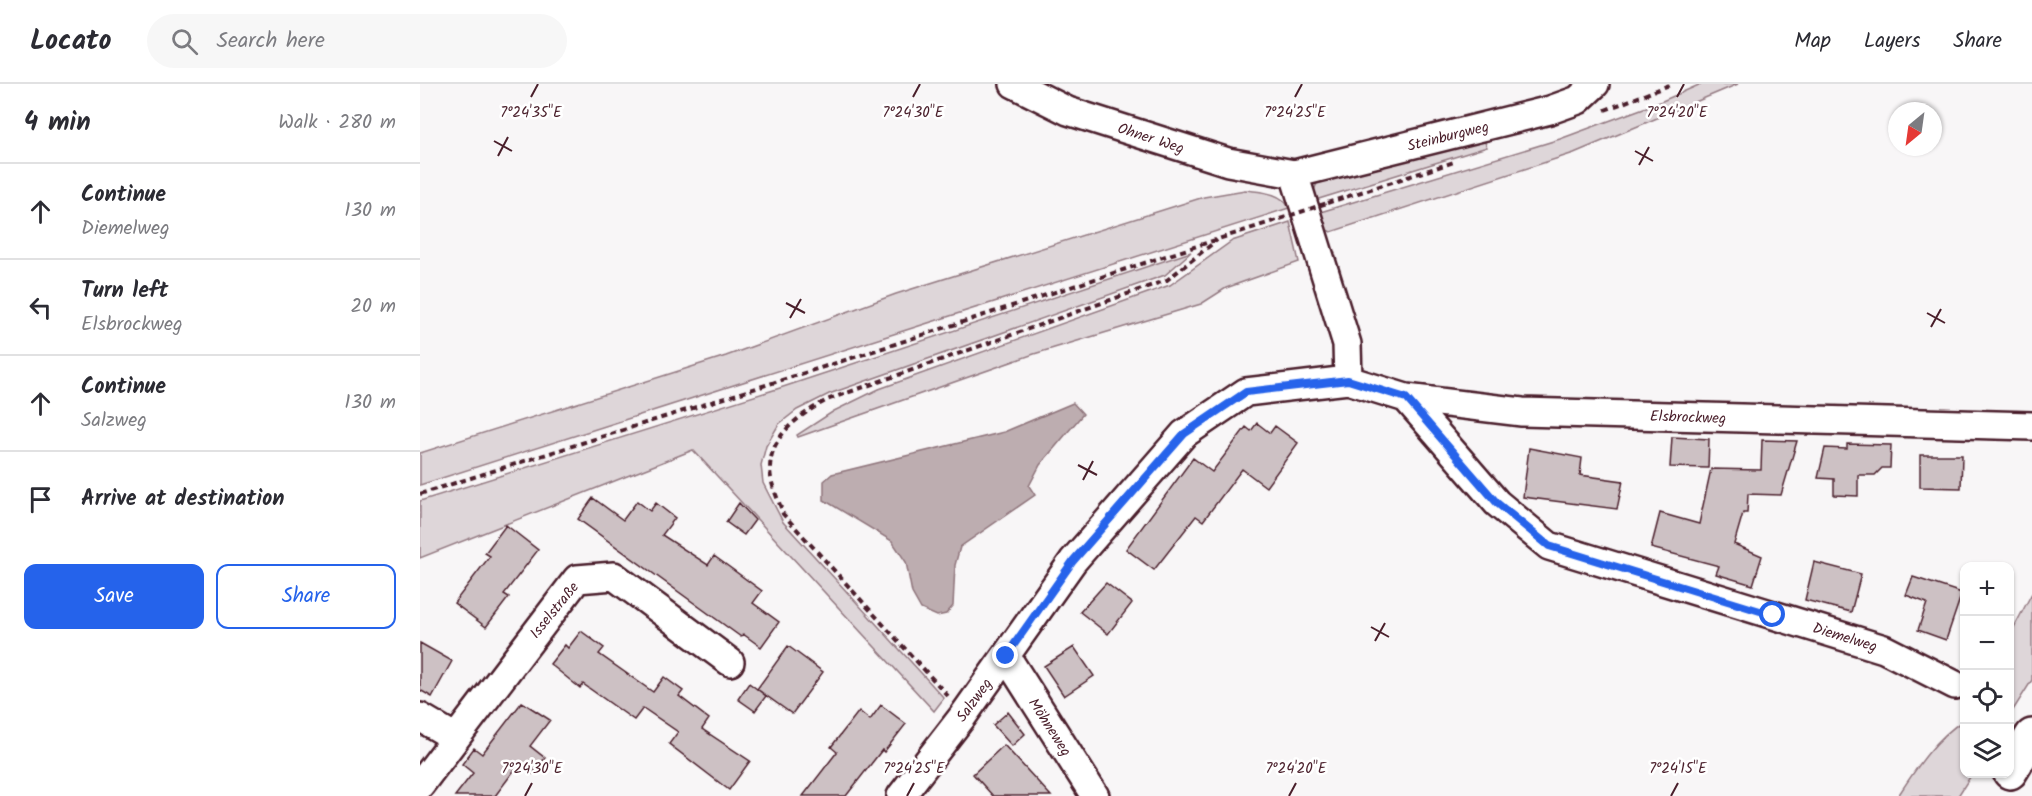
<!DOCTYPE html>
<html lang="en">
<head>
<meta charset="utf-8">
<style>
  :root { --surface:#fff; --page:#f7f7f7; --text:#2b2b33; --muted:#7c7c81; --line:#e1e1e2; --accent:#2563eb }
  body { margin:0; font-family:Kalam,sans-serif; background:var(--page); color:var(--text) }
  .controls { position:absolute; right:18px; bottom:18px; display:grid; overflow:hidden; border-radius:12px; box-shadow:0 2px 4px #0004 }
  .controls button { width:54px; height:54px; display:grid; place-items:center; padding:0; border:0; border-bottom:2px solid var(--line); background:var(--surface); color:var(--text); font:30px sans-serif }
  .compass { position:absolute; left:1468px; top:18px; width:54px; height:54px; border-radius:50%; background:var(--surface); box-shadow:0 2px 4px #0004; rotate:209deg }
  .stop { position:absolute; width:18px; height:18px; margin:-14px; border:4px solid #2563eb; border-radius:50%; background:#fff }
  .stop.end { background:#2563eb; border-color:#fff; box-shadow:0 2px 6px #0008 }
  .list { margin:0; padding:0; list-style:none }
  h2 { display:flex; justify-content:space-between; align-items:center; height:78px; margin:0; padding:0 24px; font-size:26px }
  h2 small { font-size:20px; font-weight:400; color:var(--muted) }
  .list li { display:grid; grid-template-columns:39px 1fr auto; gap:18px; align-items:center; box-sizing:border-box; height:96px; padding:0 24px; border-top:2px solid var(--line) }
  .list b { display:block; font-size:22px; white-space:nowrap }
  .list p { margin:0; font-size:20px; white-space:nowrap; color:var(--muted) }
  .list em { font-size:20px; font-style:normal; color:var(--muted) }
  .actions { display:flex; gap:12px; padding:18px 24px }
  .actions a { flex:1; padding:14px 0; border:2px solid var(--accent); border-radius:12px; text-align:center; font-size:21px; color:var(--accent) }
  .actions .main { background:var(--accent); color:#fff }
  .icon { flex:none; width:33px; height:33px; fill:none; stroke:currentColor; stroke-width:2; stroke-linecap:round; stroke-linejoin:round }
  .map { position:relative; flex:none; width:1612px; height:712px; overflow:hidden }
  header { display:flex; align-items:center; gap:36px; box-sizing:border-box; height:84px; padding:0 30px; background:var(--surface); border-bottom:2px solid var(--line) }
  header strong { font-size:28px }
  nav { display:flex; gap:33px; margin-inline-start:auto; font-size:21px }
  .search { width:420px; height:54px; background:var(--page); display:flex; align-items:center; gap:15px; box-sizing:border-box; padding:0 21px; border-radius:33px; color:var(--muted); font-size:22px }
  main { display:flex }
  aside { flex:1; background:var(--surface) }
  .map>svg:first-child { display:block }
</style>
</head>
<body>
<header>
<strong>Locato</strong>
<div class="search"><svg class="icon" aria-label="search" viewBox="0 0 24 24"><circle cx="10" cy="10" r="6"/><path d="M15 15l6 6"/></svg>Search here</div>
<nav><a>Map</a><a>Layers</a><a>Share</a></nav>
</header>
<main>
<aside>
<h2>4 min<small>Walk · 280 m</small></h2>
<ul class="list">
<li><svg class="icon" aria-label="ahead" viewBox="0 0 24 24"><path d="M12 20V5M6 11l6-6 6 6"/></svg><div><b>Continue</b><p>Diemelweg</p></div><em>130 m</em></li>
<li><svg class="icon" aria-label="left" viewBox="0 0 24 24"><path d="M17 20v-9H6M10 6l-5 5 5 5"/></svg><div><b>Turn left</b><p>Elsbrockweg</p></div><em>20 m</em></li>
<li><svg class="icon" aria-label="ahead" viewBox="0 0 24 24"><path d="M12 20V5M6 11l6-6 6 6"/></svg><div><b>Continue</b><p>Salzweg</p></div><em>130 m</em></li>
<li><svg class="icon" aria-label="arrive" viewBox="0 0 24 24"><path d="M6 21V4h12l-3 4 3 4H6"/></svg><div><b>Arrive at destination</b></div></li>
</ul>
<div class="actions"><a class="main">Save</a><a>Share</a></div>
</aside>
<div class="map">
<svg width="1612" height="712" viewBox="0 0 1612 712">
  <rect width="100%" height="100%" fill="#f8f6f7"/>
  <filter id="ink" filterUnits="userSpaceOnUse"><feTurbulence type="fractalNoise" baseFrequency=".0167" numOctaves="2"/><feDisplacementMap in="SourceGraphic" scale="12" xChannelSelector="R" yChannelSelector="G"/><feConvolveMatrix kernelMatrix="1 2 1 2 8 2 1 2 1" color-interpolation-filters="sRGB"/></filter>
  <g filter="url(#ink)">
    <!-- green -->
    <path fill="#ded6d9" stroke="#947a82" stroke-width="1.5" d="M1281 0H1318L1154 69 911 148 903 144 894 130 1140 55 1240 18Z
      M1063 54 1067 63 889 118 898 97Z
      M825 106C840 108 862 108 869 124L0 401V369L306 272 476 210 784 113Z
      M870 138 879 178 806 204 781 220 614 270 378 353 377 351 414 327 459 305 750 201 812 157Z
      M771 168 745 191 409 310 377 326 359 340 346 362 341 381 343 399 363 438 524 614 514 627 273 366 0 474V417L360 304Z
      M1612 509V596L1590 631V551Z
      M1544 636V690H1552L1538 712H1478C1497 683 1515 655 1544 636Z"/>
    <!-- water -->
    <path fill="#bdadb0" stroke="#8f747b" stroke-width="1.5" d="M653 319 663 330 620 381 609 402 615 411 540 463 535 481 533 522 526 530 517 532 501 525 492 509 486 478 472 457 404 416V397L412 390 584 348Z"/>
    <!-- building -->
    <path fill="#cdc1c4" stroke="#4a1f2b" stroke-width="1.5" d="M837 339 850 349 855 342 878 359 846 403 822 385 783 437 776 432 734 486 706 465 773 374 792 388 826 343 831 347Z
      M1252 353 1289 355 1288 384 1250 383Z
      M1342 356 1377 357 1361 411 1328 410 1327 429H1323L1314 460 1342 472 1333 501 1296 490 1299 482 1231 464 1240 429 1279 440 1291 385 1341 386Z
      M1427 360 1471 361 1470 384H1462L1455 391H1438V412L1414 411V395L1398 394 1405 364 1427 365Z
      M1109 364 1162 374 1160 391 1203 397 1197 425 1103 413Z
      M1500 371H1542L1541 404 1500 403Z
      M173 414 203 436 217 417 230 427 236 419 255 434 242 451 288 481 294 472 342 507 333 519 359 538 341 563 323 550 321 553 158 435Z
      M319 419 335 436 324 451 306 438Z
      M86 441 118 466 84 510 89 513 66 543 34 519 70 472 65 469Z
      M1394 478 1441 490 1431 528 1385 516Z
      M1493 493 1542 509 1526 556 1498 546 1507 519 1486 511Z
      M686 499 712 519 688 550 660 528Z
      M161 547 184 564 179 570 233 608 244 593 263 607 259 612 289 635 282 645 330 677 309 706 249 660 258 648 223 624 214 636 163 600 160 604 130 580 145 561 148 564Z
      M0 559 32 577 12 613 0 606Z
      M368 562 403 588 372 630 337 605Z
      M654 563 674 592 644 612 624 582Z
      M329 599 346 612 335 627 318 615Z
      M102 618 130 636 110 662 125 674 113 690 99 680 75 712H35L53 689 42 680 54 664 62 670Z
      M461 621 486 640 464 668 462 666 426 712H383L417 668 411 663 439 627 450 636Z
      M588 628 605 650 592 662 573 641Z
      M584 661 631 712H573L553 690Z"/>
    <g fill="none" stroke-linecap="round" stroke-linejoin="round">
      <defs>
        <path id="minor" d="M594 0 648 27 808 78 874 90 1130 26 1158 16 1175 0
          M874 90 927 260 928 296
          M986 314 1077 419 1129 462 1464 565 1535 601
          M586 572 675 712
          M0 633 34 653
          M0 701 157 495 194 492 310 578
          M481 712 543 632 653 477 764 350 826 308 928 296 986 314 1102 328 1612 342"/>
        <path id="trunk" d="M1590 688 1612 652"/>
      </defs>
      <!-- minor casing -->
      <use href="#minor" stroke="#4a1f2b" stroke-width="32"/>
      <!-- trunk casing -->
      <use href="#trunk" stroke="#4a1f2b" stroke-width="38"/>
      <!-- path -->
      <path stroke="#4a1f2b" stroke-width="4" stroke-dasharray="6 4.5" stroke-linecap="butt" d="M1185 26 1252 0
        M907 119 1034 78
        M0 410 438 272 860 135
        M528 612 363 430C360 419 353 406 351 394 344 355 378 332 407 316L747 196 797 156"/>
      <!-- minor -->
      <use href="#minor" stroke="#fff" stroke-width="27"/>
      <!-- trunk -->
      <use href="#trunk" stroke="#fff" stroke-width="33"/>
      <!-- path-bridge -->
      <path stroke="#4a1f2b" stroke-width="4" stroke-dasharray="6 4.5" stroke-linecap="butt" d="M860 135 907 119"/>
    </g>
  </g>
  <g fill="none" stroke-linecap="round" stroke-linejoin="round" filter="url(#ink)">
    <!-- route -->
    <path stroke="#2563eb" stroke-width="8" d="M586 572 653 477 764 350 826 308 928 296 986 314 1077 419 1129 462 1353 531"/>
  </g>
  <!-- ticks -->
  <path fill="none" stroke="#4a1f2b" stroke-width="2" d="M111 13 118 0M493 13 500 0M875 13 882 0M1257 13 1264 0M74 57 92 67M1215 67 1233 77M78 72 88 53M1219 81 1229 63M366 219 385 229M1507 229 1525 239M370 234 381 215M1511 243 1521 225M658 381 677 391M663 396 673 377M951 543 969 553M955 557 965 539M105 712 112 699M487 712 494 699M869 712 876 699M1251 712 1258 699"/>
  <g text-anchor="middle" stroke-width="5" stroke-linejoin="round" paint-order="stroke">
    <!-- street labels -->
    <g font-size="15" fill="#4a1f2b" stroke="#fff">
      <text transform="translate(1028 52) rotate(-14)" y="5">Steinburgweg</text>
      <text transform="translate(731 54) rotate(18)" y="5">Ohner Weg</text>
      <text transform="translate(1268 333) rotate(2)" y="5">Elsbrockweg</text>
      <text transform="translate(134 526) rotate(-51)" y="5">Isselstraße</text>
      <text transform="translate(1425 553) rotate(17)" y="5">Diemelweg</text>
      <text transform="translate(554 616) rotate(-54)" y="5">Salzweg</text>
      <text transform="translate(630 643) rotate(57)" y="5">Möhneweg</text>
    </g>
  </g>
  <g font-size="15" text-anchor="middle" fill="#4a1f2b" stroke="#fff" stroke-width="5" stroke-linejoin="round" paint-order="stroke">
    <text x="111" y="33">7°24'35"E</text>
    <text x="493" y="33">7°24'30"E</text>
    <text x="875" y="33">7°24'25"E</text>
    <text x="1257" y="33">7°24'20"E</text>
    <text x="112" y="689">7°24'30"E</text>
    <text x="494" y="689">7°24'25"E</text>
    <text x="876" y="689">7°24'20"E</text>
    <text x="1258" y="689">7°24'15"E</text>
  </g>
</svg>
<div class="controls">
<button>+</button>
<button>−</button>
<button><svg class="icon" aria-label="locate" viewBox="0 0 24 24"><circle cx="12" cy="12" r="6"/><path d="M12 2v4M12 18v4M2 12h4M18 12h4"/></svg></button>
<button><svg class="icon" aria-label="layers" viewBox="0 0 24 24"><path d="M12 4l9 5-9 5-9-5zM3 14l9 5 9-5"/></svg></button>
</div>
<svg class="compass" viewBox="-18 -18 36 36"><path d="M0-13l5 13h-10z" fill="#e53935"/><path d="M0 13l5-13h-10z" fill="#7c7c81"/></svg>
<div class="stop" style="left:1353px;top:531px"></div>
<div class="stop end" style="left:586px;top:572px"></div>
</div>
</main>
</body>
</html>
